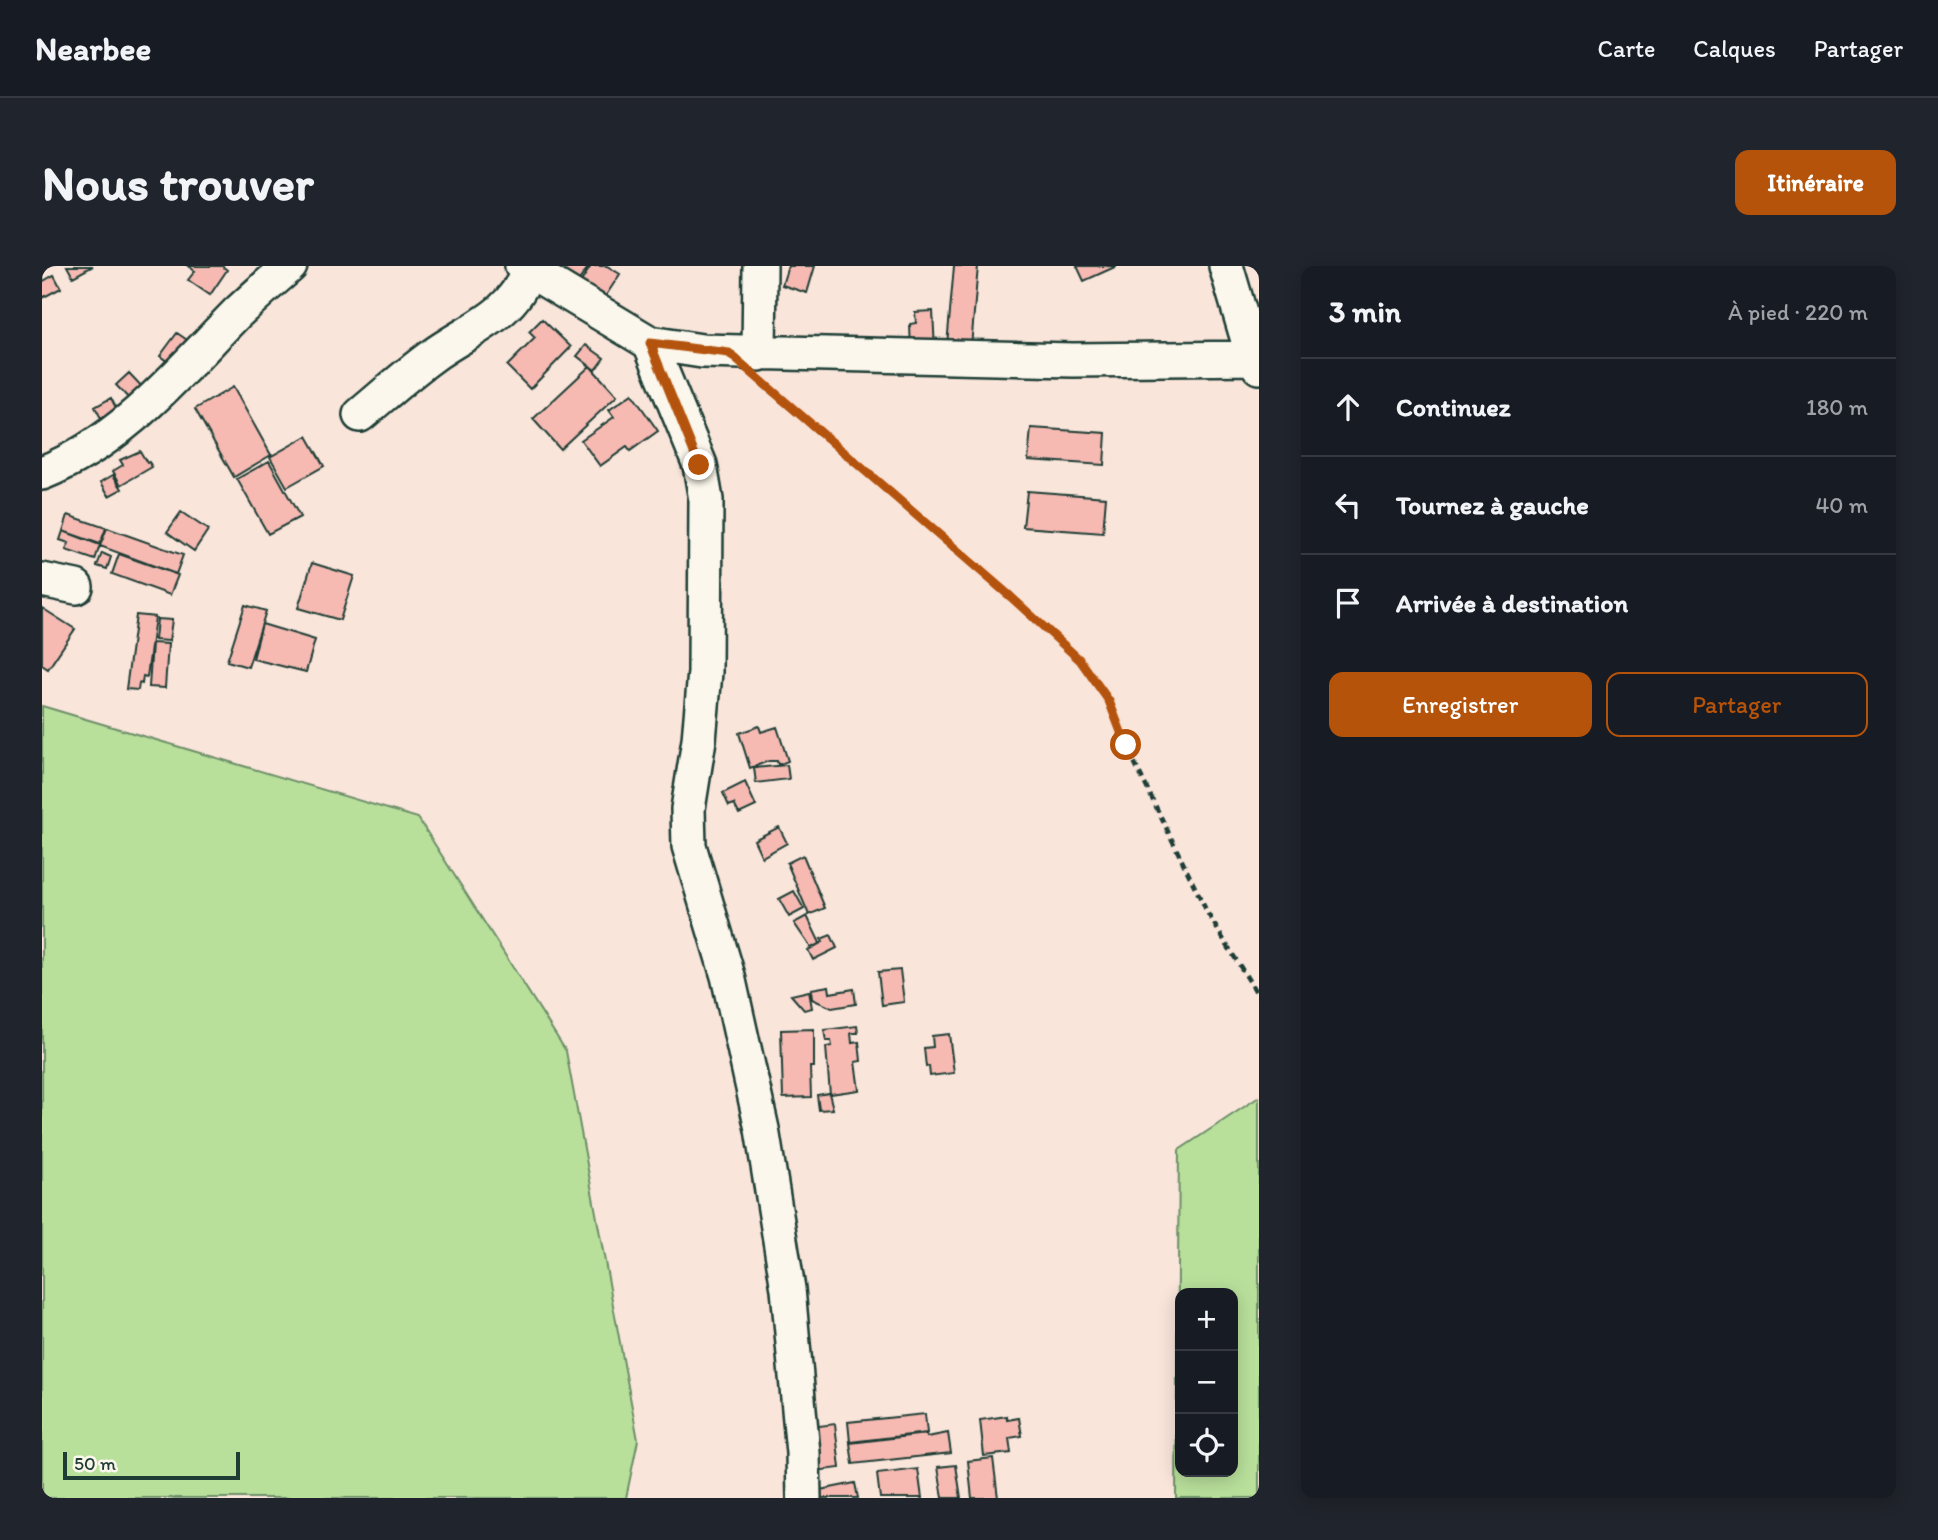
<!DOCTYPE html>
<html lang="fr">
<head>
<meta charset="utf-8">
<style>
  :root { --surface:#171b24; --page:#20242c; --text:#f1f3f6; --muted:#9ea1a6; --line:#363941; --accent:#b45309 }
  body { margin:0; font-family:Itim,sans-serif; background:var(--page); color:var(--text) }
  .controls { position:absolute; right:21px; bottom:21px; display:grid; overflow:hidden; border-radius:14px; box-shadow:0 4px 18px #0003 }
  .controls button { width:63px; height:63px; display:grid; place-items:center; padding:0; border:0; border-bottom:2px solid var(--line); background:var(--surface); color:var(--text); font:35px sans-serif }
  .scale { position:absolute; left:21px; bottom:18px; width:177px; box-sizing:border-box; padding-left:7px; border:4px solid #1f3d34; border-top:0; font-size:19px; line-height:24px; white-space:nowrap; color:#1f3d34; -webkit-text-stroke:5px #fbf7ec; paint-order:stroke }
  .stop { position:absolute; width:21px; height:21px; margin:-16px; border:5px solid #b45309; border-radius:50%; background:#fff }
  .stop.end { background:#b45309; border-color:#fff; box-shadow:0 2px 7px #0008 }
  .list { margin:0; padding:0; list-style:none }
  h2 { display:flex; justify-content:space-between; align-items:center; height:91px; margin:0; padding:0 28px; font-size:30px }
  h2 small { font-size:23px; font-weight:400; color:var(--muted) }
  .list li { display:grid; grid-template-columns:46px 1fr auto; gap:21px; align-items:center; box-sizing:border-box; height:98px; padding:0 28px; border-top:2px solid var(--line) }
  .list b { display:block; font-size:26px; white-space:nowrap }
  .list em { font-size:23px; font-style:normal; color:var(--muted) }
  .actions { display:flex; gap:14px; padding:21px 28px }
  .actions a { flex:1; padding:16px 0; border:2px solid var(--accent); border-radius:14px; text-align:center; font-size:24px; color:var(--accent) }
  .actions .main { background:var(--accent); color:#fff }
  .icon { flex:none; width:38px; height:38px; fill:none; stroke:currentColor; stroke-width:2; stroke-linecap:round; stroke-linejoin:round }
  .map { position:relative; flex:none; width:1217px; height:1232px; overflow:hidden; border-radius:14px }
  header { display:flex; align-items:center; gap:42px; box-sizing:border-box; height:98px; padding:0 35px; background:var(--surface); border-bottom:2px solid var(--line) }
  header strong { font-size:33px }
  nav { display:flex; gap:38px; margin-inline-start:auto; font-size:24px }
  .intro { display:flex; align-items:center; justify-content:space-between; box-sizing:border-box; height:168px; padding:0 42px }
  h1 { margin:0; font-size:49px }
  .button { padding:18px 32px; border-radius:14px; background:var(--accent); color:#fff; font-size:24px; font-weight:700 }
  main { display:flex; gap:42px; padding:0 42px }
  aside { flex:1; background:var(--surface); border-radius:14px; box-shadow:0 4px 18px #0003 }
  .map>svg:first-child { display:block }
</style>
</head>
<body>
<header>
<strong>Nearbee</strong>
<nav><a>Carte</a><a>Calques</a><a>Partager</a></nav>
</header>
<div class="intro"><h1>Nous trouver</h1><a class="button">Itinéraire</a></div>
<main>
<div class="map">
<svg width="1217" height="1232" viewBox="0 0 1217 1232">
  <rect width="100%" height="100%" fill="#fae5db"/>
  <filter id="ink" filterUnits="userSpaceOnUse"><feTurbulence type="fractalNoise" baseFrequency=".0143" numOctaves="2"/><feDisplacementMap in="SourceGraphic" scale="14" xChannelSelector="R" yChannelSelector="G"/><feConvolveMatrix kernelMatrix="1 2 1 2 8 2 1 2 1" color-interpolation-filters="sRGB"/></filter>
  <g filter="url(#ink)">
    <!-- green -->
    <path fill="#b9e09b" stroke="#6c8e68" stroke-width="2" fill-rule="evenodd" d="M0 440 376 552 524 785 596 1174 584 1232H0Z
      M1217 831V1232H1134L1137 884ZM1191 1027V1206H1138V1027Z"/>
    <!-- building -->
    <path fill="#f6bab3" stroke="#1f3d34" stroke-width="2" d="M25 0H51L31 11Z
      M146 0H180L185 4 168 29 146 14 153 5Z
      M511 0H547L533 20Z
      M549 0H565L578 8 561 34 537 19Z
      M746 0H773L765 27 740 19Z
      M912 0H936L929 81 905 79Z
      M1035 0H1075L1042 15Z
      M12 9 19 22 0 32V16Z
      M891 45 893 84 869 85 868 58 874 57 873 46Z
      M500 53 529 81 488 123 465 100 493 72 487 66Z
      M135 67 151 78 134 102 118 90Z
      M544 79 562 92 553 104 535 90Z
      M548 100 575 130 518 183 491 153Z
      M87 107 104 125 91 137 74 119Z
      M191 121 229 189 192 211 153 143Z
      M590 128 616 165 588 185 585 181 558 200 539 174 572 151 567 144Z
      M69 132 78 150 62 158 53 141Z
      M989 162 1064 167 1062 199 986 194Z
      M265 170 282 200 245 221 228 191Z
      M98 185 105 197 107 196 110 201 79 219 71 205 81 199 78 194Z
      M227 195 258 251 226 268 195 213Z
      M71 209 80 223 67 230 59 216Z
      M985 225 1064 231 1061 267 981 261Z
      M139 246 166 264 152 285 125 266Z
      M26 249 64 262 58 278 21 265Z
      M65 262 141 289 134 308 58 280Z
      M21 265 58 279 53 294 24 284 27 277 18 274Z
      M60 287 69 291 65 303 55 300Z
      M77 288 136 309 128 329 70 308Z
      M270 297 312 310 298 354 256 342Z
      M203 339 224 345 206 401 185 395Z
      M0 342 33 363 6 403 0 399Z
      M94 349 113 351 105 411 101 410 100 418 97 417 96 424 84 423Z
      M115 353 130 354 127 375 113 374Z
      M220 358 273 374 264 406 211 393Z
      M110 377 126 378 123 422 107 421Z
      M717 460 719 466 735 461 746 495 736 499 735 495H727L708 502 697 467Z
      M745 499 747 513 714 517 712 502Z
      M703 516 714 540 697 548 692 538 687 540 681 527Z
      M737 561 745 577 720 591 712 574Z
      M761 589 783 642 767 649 745 597Z
      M752 625 762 643 747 651 737 633Z
      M765 650 778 677 769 682 752 657Z
      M789 669 795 682 771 694 766 684 781 676 779 673Z
      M858 704 862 736 840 739 836 706Z
      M787 720 788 727 812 723 814 738 790 742 770 733 769 723Z
      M767 725 770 742 762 744 749 729Z
      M815 760 816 767H809L810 777 817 776 819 795 813 796 817 824 788 828 784 781 790 780 789 775H784L782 764Z
      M772 763V801H768L769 831 741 832 739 764Z
      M907 768 912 807 888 810 887 800 884 801 882 782 891 781 890 770Z
      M787 827 791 843 777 844 775 829Z
      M883 1148 885 1167 808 1176 806 1156Z
      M965 1150V1154L977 1152 980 1170 967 1172 969 1187 942 1190 938 1154Z
      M793 1158 798 1202 765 1206 760 1162Z
      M906 1167 909 1187 811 1198 808 1177 884 1168 885 1171Z
      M951 1192 956 1232H930L926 1195Z
      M914 1199 919 1232H901L896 1201Z
      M876 1203 880 1232H838L835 1208Z
      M813 1217 816 1232H780L778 1224Z"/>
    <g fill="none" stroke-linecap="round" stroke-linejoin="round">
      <defs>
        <path id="minor" d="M480 0 608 77 660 85 1031 94 1217 92
          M1184 0 1211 91 1217 101
          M608 77 658 199 664 234 663 406 657 474 646 543 647 580 686 710 720 863 746 1023 761 1187 762 1232
          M717 88 718 0
          M318 149C342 129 365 108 390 90 427 63 470 51 486 5
          M0 207C81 175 136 107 195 47 212 31 230 15 248 0
          M0 314 34 321"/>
      </defs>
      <!-- minor casing -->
      <use href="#minor" stroke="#1f3d34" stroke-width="38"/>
      <!-- path -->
      <path stroke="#1f3d34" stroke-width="4.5" stroke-dasharray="7 5" stroke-linecap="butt" d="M719 116 969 331 1038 394 1067 435 1084 479 1166 648 1217 731"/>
      <!-- minor -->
      <use href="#minor" stroke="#fbf7ec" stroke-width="33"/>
    </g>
  </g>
  <g fill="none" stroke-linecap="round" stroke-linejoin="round" filter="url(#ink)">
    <!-- route -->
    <path stroke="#b45309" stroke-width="9" d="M657 199 608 77 687 87 969 331 1038 394 1067 435 1084 479"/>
  </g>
</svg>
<div class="controls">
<button>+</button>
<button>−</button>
<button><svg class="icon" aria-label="locate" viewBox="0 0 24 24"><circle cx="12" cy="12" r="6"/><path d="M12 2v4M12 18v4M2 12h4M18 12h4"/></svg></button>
</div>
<div class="scale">50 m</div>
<div class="stop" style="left:1084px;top:479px"></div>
<div class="stop end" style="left:657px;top:199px"></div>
</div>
<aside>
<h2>3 min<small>À pied · 220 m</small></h2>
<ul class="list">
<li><svg class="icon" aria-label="ahead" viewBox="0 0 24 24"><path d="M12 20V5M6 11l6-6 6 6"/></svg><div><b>Continuez</b></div><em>180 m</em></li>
<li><svg class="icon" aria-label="left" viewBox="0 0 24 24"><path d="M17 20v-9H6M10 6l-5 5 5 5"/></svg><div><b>Tournez à gauche</b></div><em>40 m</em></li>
<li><svg class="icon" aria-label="arrive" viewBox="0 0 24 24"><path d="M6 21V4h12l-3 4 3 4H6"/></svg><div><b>Arrivée à destination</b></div></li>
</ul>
<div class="actions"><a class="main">Enregistrer</a><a>Partager</a></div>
</aside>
</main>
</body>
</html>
